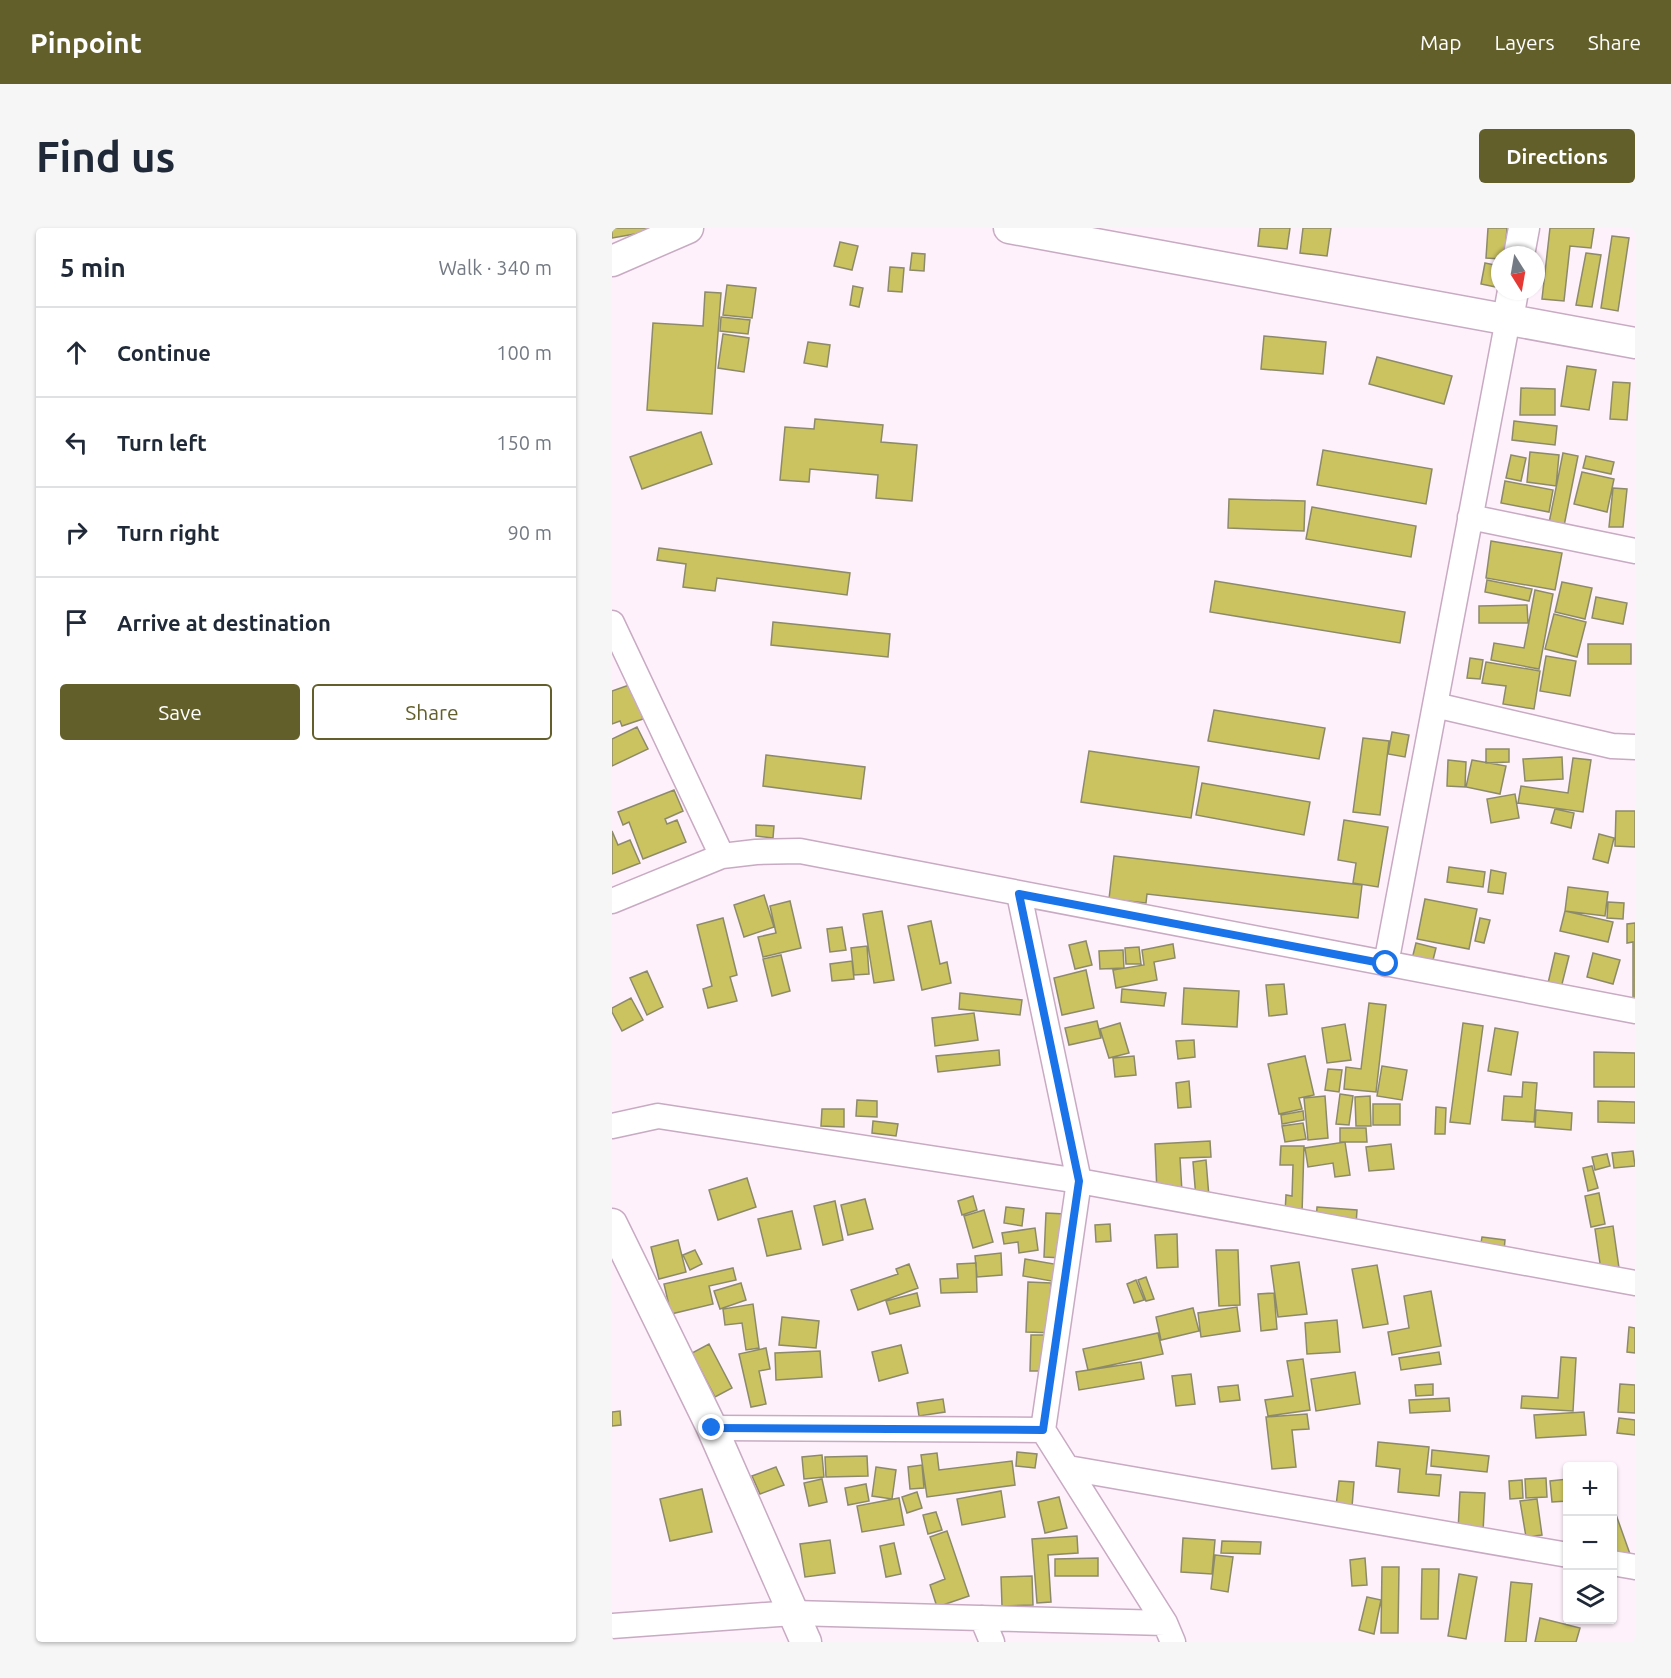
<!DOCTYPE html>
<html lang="en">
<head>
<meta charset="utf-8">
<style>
  :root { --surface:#fff; --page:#f6f6f7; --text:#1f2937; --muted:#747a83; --line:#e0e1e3; --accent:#635f2b }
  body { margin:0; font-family:Ubuntu,sans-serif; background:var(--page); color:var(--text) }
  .controls { position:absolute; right:18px; bottom:18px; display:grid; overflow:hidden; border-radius:6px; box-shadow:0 2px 4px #0004 }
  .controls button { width:54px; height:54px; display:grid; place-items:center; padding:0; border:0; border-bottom:2px solid var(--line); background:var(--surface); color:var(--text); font:30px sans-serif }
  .compass { position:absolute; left:879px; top:18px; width:54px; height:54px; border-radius:50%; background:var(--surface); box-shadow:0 2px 4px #0004; rotate:169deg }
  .stop { position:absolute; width:18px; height:18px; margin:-14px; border:4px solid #1a73e8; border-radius:50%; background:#fff }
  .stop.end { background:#1a73e8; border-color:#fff; box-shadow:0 2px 6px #0008 }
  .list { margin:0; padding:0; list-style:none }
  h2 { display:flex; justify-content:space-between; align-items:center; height:78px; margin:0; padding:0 24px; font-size:26px }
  h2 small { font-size:20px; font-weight:400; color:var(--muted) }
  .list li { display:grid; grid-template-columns:39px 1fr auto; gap:18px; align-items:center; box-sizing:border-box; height:90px; padding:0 24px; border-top:2px solid var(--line) }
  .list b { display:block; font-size:22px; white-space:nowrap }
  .list em { font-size:20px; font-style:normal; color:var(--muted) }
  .actions { display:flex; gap:12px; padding:18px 24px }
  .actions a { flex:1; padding:14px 0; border:2px solid var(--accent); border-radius:6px; text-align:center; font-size:21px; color:var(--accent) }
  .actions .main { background:var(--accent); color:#fff }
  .icon { flex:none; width:33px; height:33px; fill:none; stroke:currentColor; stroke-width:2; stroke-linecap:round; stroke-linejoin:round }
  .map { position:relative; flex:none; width:1023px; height:1414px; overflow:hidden; border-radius:6px }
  header { display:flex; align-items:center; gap:36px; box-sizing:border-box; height:84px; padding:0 30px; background:var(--accent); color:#fff }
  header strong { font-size:28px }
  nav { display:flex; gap:33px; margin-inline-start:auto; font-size:21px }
  .intro { display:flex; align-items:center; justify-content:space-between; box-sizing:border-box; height:144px; padding:0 36px }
  h1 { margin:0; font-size:42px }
  .button { padding:15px 27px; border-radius:6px; background:var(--accent); color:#fff; font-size:21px; font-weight:700 }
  main { display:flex; gap:36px; padding:0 36px }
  aside { flex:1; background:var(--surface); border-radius:6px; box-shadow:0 2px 4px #0004 }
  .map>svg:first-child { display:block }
</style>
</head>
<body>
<header>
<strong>Pinpoint</strong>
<nav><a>Map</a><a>Layers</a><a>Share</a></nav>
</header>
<div class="intro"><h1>Find us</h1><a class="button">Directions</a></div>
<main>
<aside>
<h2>5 min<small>Walk · 340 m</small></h2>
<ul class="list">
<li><svg class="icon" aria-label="ahead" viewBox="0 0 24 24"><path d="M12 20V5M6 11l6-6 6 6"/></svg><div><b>Continue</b></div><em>100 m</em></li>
<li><svg class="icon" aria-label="left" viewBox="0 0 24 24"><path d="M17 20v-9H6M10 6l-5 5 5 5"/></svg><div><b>Turn left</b></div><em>150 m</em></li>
<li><svg class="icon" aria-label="right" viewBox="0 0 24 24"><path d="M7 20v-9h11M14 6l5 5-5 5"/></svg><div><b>Turn right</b></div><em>90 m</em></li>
<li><svg class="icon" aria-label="arrive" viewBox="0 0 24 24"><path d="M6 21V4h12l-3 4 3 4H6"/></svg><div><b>Arrive at destination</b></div></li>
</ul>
<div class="actions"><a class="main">Save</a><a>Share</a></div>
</aside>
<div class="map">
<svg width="1023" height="1414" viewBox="0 0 1023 1414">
  <rect width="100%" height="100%" fill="#fef1fb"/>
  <!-- building -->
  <path fill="#cbc360" stroke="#8d8a69" stroke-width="1.5" d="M0 0H51V1L0 10Z
    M648 0H678L675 21 646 18Z
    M691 0H719L715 28 688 25Z
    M876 0H895L893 27H888V31L874 30Z
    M938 0H982L979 20 958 18 952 73 930 71Z
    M1000 8 1017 10 1006 83 989 80Z
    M228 14 246 18 240 42 222 38Z
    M300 25 313 26 312 43 298 42Z
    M974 25 989 27 980 79 964 77Z
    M873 35 888 38 884 59 869 56Z
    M278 39 292 40 290 64 276 63Z
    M115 57 144 60 140 90 111 87Z
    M241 58 251 60 247 79 238 77Z
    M93 64 109 65 100 186 35 182 41 95 91 98Z
    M109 89 138 92 136 106 108 103Z
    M111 106 137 110 132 144 106 140Z
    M652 108 714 114 711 146 649 141Z
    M196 114 218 117 215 139 192 135Z
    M765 129 840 148 832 176 757 156Z
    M955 138 984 142 977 182 949 178Z
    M1001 154 1018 155 1015 192 998 191Z
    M909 160 943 161V187H908Z
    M203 191 271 197 269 214 305 217 300 273 264 270 266 247 198 241 197 254 168 252 173 199 202 201Z
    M902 193 945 198 943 217 900 212Z
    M89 204 100 236 30 261 18 229Z
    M711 222 820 241 814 276 705 257Z
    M918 224 947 227 944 258 915 254Z
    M951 225 966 228 951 303 936 300Z
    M899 227 914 230 909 253 894 250Z
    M974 228 1002 234 999 246 971 240Z
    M970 244 1002 251 995 284 962 276Z
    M893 253 941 262 937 284 889 275Z
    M1001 260 1015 261 1011 299H997Z
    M617 271 693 273 692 303 616 300Z
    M700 279 804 298 799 329 694 311Z
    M879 313 950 325 943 362 874 350Z
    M47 320 238 345 235 367 105 350 103 363 71 359 74 336 45 332Z
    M875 352 920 361 917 373 873 364Z
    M603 353 793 384 788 415 598 384Z
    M950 354 980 360 973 391 943 384Z
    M923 362 941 366 927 441 879 432 882 415 912 420Z
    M984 369 1015 375 1011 396 980 390Z
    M915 377 916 395H867V378Z
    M942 386 974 394 965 429 933 421Z
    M161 394 278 406 276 429 159 417Z
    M976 416H1019V436H976Z
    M934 428 964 433 958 468 928 463Z
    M858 430 871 432 868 451 855 450Z
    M874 434 928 443 922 481 891 476 894 458 870 455Z
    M20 456 31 491 10 498 8 493 0 496V463Z
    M602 482 713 500 707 531 596 513Z
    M25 499 36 521 0 538V511Z
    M780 504 797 507 793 529 776 526Z
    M751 510 777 513 768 587 741 584Z
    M874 521H897V534L874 535Z
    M477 523 587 539 579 590 469 574Z
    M154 527 253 539 249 571 151 558Z
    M950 529 951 551 913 553 911 531Z
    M961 530 979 532 971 584 906 575 909 558 956 565Z
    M836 532 854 534 853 559 835 558Z
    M860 532 894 538 888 566 854 559Z
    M590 555 698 574 692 607 584 587Z
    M62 562 71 583 53 591 55 596 65 592 74 614 31 631 17 594 11 597 6 584Z
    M903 566 907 590 879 595 875 571Z
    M943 581 962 585 959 600 939 595Z
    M1004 583H1023V619L1003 618Z
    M732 592 776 599 766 659 741 655 744 635 726 632Z
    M144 597 162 598 161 610 144 608Z
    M0 603 6 617 18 612 28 635 0 646Z
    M987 606 1002 610 996 635 981 631Z
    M502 628 750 657 746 690 535 666 534 675 497 671Z
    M837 639 873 644 871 659 835 654Z
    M879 642 894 645 891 666 876 664Z
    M956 659 996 664 993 688 953 683Z
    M152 667 162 699 132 709 122 677Z
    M813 671 865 681 857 721 805 711Z
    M178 673 189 720 151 729 146 709 164 705 158 678Z
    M996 674 1012 675 1011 691 995 690Z
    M270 683 282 752 262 755 251 686Z
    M953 683 1001 694 996 714 948 703Z
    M111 690 125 747 118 749 125 773 96 780 91 761 100 758 85 697Z
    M868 690 878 692 872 715 863 713Z
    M319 693 328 736 335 734 339 755 310 762 296 698Z
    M1023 695V779H1021V714L1015 715V696Z
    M230 699 234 722 218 724 215 701Z
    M474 713 480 737 463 741 457 717Z
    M804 715 824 720 819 740 799 735Z
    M561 716 563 730 542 734 545 752 504 760 501 742 532 737 530 722Z
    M255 718 257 746 242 747 239 720Z
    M527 719 529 736H514L513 720Z
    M511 722 512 740 488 741 487 723Z
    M943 725 957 728 947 768 934 764Z
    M981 725 1008 732 1001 756 975 749Z
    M169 727 178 763 160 768 151 731Z
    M240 733 242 751 220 753 218 736Z
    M474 742 482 780 450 787 442 750Z
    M35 743 51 779 35 787 18 750Z
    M672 756 675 786 657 788 654 757Z
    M572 760 627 763 625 799 570 796Z
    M510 761 554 765 552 778 509 774Z
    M348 765 410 772 408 787 347 781Z
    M19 770 31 792 10 803 0 784V780Z
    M757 775 774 777 764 864 732 861 734 839 749 841Z
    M362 785 366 812 323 818 320 790Z
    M485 793 489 810 457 817 453 800Z
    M508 795 517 825 497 830 488 801Z
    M851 795 871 798 858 896 838 894Z
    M733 796 739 832 715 835 710 800Z
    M883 800 906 804 899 847 876 843Z
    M582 812 583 829 566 831 564 813Z
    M387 822 388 837 326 844 324 828Z
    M982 824 1023 825V859H982Z
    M522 828 524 847 503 849 501 830Z
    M693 828 702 867 687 870 690 881 667 886 656 836Z
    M770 838 795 842 790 872 765 868Z
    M716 841 730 842 727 864 713 862Z
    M577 853 579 879 566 880 564 855Z
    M911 854 925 855 922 894 890 892 892 868 910 869Z
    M728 866 741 868 737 897 724 896Z
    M713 868 716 910 696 912 692 870Z
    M758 868 759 898H744L743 869Z
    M245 872 265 873V889L244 888Z
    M986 873 1023 874V895L986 894Z
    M761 876H788V897H761Z
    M824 879 834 880 833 906H823Z
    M210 881H232V899L209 898Z
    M924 882 960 885 959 902 923 899Z
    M691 883 692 892 670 896 669 887Z
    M261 893 286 896 284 908 260 905Z
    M691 895 694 911 673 914 670 898Z
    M728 900H754L755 914H728Z
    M598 913 599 929 568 930 570 964 545 965 543 916Z
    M733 914 738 947 723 949 721 935 696 939 693 920Z
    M779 916 782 941 757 943 754 919Z
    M669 918H692L690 986 673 985 674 967 680 968 681 937H668Z
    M1021 923 1023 938 1002 940 1000 925Z
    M995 926 998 938 983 942 980 929Z
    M594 932 597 969 584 970 581 934Z
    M980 938 986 960 976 963 971 940Z
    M135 950 144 979 106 992 97 962Z
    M987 965 993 996 979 999 973 968Z
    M361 968 365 982 350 987 346 973Z
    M253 971 261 1001 236 1007 229 977Z
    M223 973 231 1012 211 1017 202 978Z
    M394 979 412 981 410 998 392 995Z
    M705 979 745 982 744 997 704 994Z
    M372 982 381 1014 361 1020 352 988Z
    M180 983 189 1021 155 1028 146 991Z
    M434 985 453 986 451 1030 432 1029Z
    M498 996 499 1013 484 1014 483 997Z
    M1001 998 1008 1047 990 1049 983 1001Z
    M423 1000 426 1022 407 1025 406 1014 392 1016 390 1005Z
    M565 1006 566 1039 545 1040 543 1007Z
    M870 1009 893 1012 892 1023 868 1021Z
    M66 1012 74 1044 47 1051 39 1019Z
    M83 1022 90 1036 78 1042 71 1027Z
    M604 1022H626L628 1077 607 1078Z
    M389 1025 390 1047 365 1049 363 1028Z
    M413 1031 448 1037 445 1054 411 1048Z
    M687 1034 695 1086 666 1089 659 1038Z
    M364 1035 365 1064 329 1065 328 1051 346 1050 345 1036Z
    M297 1036 306 1060 246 1082 239 1062 286 1046 284 1041Z
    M765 1037 776 1096 751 1100 740 1041Z
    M121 1040 124 1052 97 1058 101 1076 59 1086 52 1056Z
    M534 1049 542 1071 534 1073 526 1052Z
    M524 1052 532 1072 522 1075 515 1056Z
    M416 1054 439 1055 437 1088 445 1105 414 1104Z
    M129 1055 134 1072 108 1081 102 1063Z
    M819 1063 829 1118 780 1127 776 1104 797 1100 792 1068Z
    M305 1065 308 1078 278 1086 274 1073Z
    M662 1065 665 1101 649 1103 646 1066Z
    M141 1076 147 1120 134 1122 130 1095 113 1097 111 1081Z
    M625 1079 628 1103 589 1109 586 1085Z
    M581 1080 587 1103 549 1112 544 1089Z
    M170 1089 207 1093 204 1120 167 1117Z
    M725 1092 728 1124 695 1126 693 1095Z
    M1017 1099 1023 1100V1125L1015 1124Z
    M546 1105 551 1126 476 1142 471 1121Z
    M419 1107H439L438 1143H418Z
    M97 1116 120 1160 103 1169 80 1125Z
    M289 1117 296 1145 267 1153 260 1124Z
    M154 1120 158 1141 147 1143 154 1176 139 1179 127 1126Z
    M208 1123 210 1149 164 1152 163 1125Z
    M827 1124 829 1136 789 1142 787 1130Z
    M949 1129 964 1130 961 1183 909 1180 910 1168 946 1170Z
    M691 1131 698 1182 656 1188 653 1172 681 1168 675 1133Z
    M529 1134 532 1151 467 1162 464 1144Z
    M743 1144 748 1176 704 1183 699 1151Z
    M579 1146 583 1176 564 1178 560 1148Z
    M821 1156V1167L804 1168 803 1157Z
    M1008 1156 1023 1157V1185L1006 1184Z
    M626 1157 628 1172 608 1174 606 1159Z
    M837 1170 838 1183 798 1185 797 1172Z
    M331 1171 333 1184 307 1188 305 1175Z
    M8 1183 9 1197 0 1198V1184Z
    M972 1184 974 1207 924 1210 922 1187Z
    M695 1186 697 1201 680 1202 684 1239 660 1241 654 1189Z
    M1007 1190 1023 1192V1207L1005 1205Z
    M766 1214 817 1219 814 1246 829 1247 827 1268 786 1264 788 1241 764 1238Z
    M820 1222 877 1228 875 1244 819 1238Z
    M405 1224 425 1226 423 1240 404 1238Z
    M325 1225 327 1242 400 1233 403 1257 315 1269 309 1227Z
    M210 1227 212 1249 192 1251 190 1229Z
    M255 1228 256 1248 214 1249 213 1229Z
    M310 1237 312 1260 298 1261 296 1239Z
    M164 1239 172 1257 148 1266 140 1248Z
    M264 1239 284 1242 280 1271 260 1268Z
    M934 1250 935 1269 914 1270 913 1251Z
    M210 1251 215 1274 197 1278 192 1255Z
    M956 1251V1273L940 1274 938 1253Z
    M910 1252 911 1270 898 1271 897 1253Z
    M727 1253 742 1254 740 1279 724 1278Z
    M254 1256 257 1273 236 1277 233 1260Z
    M90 1261 100 1304 58 1313 48 1271Z
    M389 1263 393 1289 350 1297 345 1271Z
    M305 1264 310 1280 295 1285 290 1269Z
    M848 1264 873 1265 871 1304 846 1303Z
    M447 1269 455 1300 433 1305 426 1274Z
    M287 1270 292 1297 250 1304 245 1278Z
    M925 1271 930 1307 914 1309 908 1273Z
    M1002 1281 1018 1326 1000 1332V1282Z
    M324 1284 330 1302 316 1306 311 1287Z
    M335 1303 357 1368 325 1379 318 1357 333 1351 318 1309Z
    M465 1308 466 1325 436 1327 439 1374 425 1375 420 1311Z
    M571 1310 603 1312 600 1346 569 1344Z
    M218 1312 223 1345 193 1349 188 1316Z
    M610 1313 649 1314 648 1326 609 1325Z
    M282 1315 289 1346 274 1349 268 1318Z
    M603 1327 621 1329 616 1364 599 1361Z
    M486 1330V1348H443V1331Z
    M753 1330 755 1357 740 1358 738 1332Z
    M770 1339H787L786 1405H769Z
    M810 1341H827L826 1391H809Z
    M847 1346 865 1349 854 1411 836 1408Z
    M420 1348 421 1377 390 1378 389 1349Z
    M899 1354 920 1356 914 1414H893Z
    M755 1369 769 1372 762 1406 747 1402Z
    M928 1390 968 1400 964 1414H923Z"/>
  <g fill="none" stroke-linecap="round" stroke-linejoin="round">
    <defs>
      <path id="minor" d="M858 289 1023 323
        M0 395 110 628
        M823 477 1000 518 1023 519
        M407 666 467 953 431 1202 553 1395 561 1414
        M0 673 110 628 144 624 188 623 1023 783
        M774 736 896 91
        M0 898 46 888 467 953 1023 1055
        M100 1200 431 1202
        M456 1240 956 1327
        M1000 1335 1023 1339
        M370 1390 380 1414
        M0 1398 181 1385 553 1395"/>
      <path id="tertiary" d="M397 0 1023 115
        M907 27 912 0
        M0 33 76 0
        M896 91 901 63
        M0 996 100 1200 194 1414"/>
    </defs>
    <!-- minor casing -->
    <use href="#minor" stroke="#c8aac2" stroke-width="27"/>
    <!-- tertiary casing -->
    <use href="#tertiary" stroke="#c8aac2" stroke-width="33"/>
    <!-- minor -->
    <use href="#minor" stroke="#fff" stroke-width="24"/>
    <!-- tertiary -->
    <use href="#tertiary" stroke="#fff" stroke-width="30"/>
  </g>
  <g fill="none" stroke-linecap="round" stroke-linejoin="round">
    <!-- route -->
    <path stroke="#1a73e8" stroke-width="8" d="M100 1200 431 1202 467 953 407 666 774 736"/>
  </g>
</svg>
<div class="controls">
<button>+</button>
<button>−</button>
<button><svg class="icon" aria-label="layers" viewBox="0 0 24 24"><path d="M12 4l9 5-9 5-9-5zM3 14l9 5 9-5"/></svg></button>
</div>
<svg class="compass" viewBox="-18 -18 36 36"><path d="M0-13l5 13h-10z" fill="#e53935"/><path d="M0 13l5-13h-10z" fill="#747a83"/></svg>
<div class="stop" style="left:774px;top:736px"></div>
<div class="stop end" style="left:100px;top:1200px"></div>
</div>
</main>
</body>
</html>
